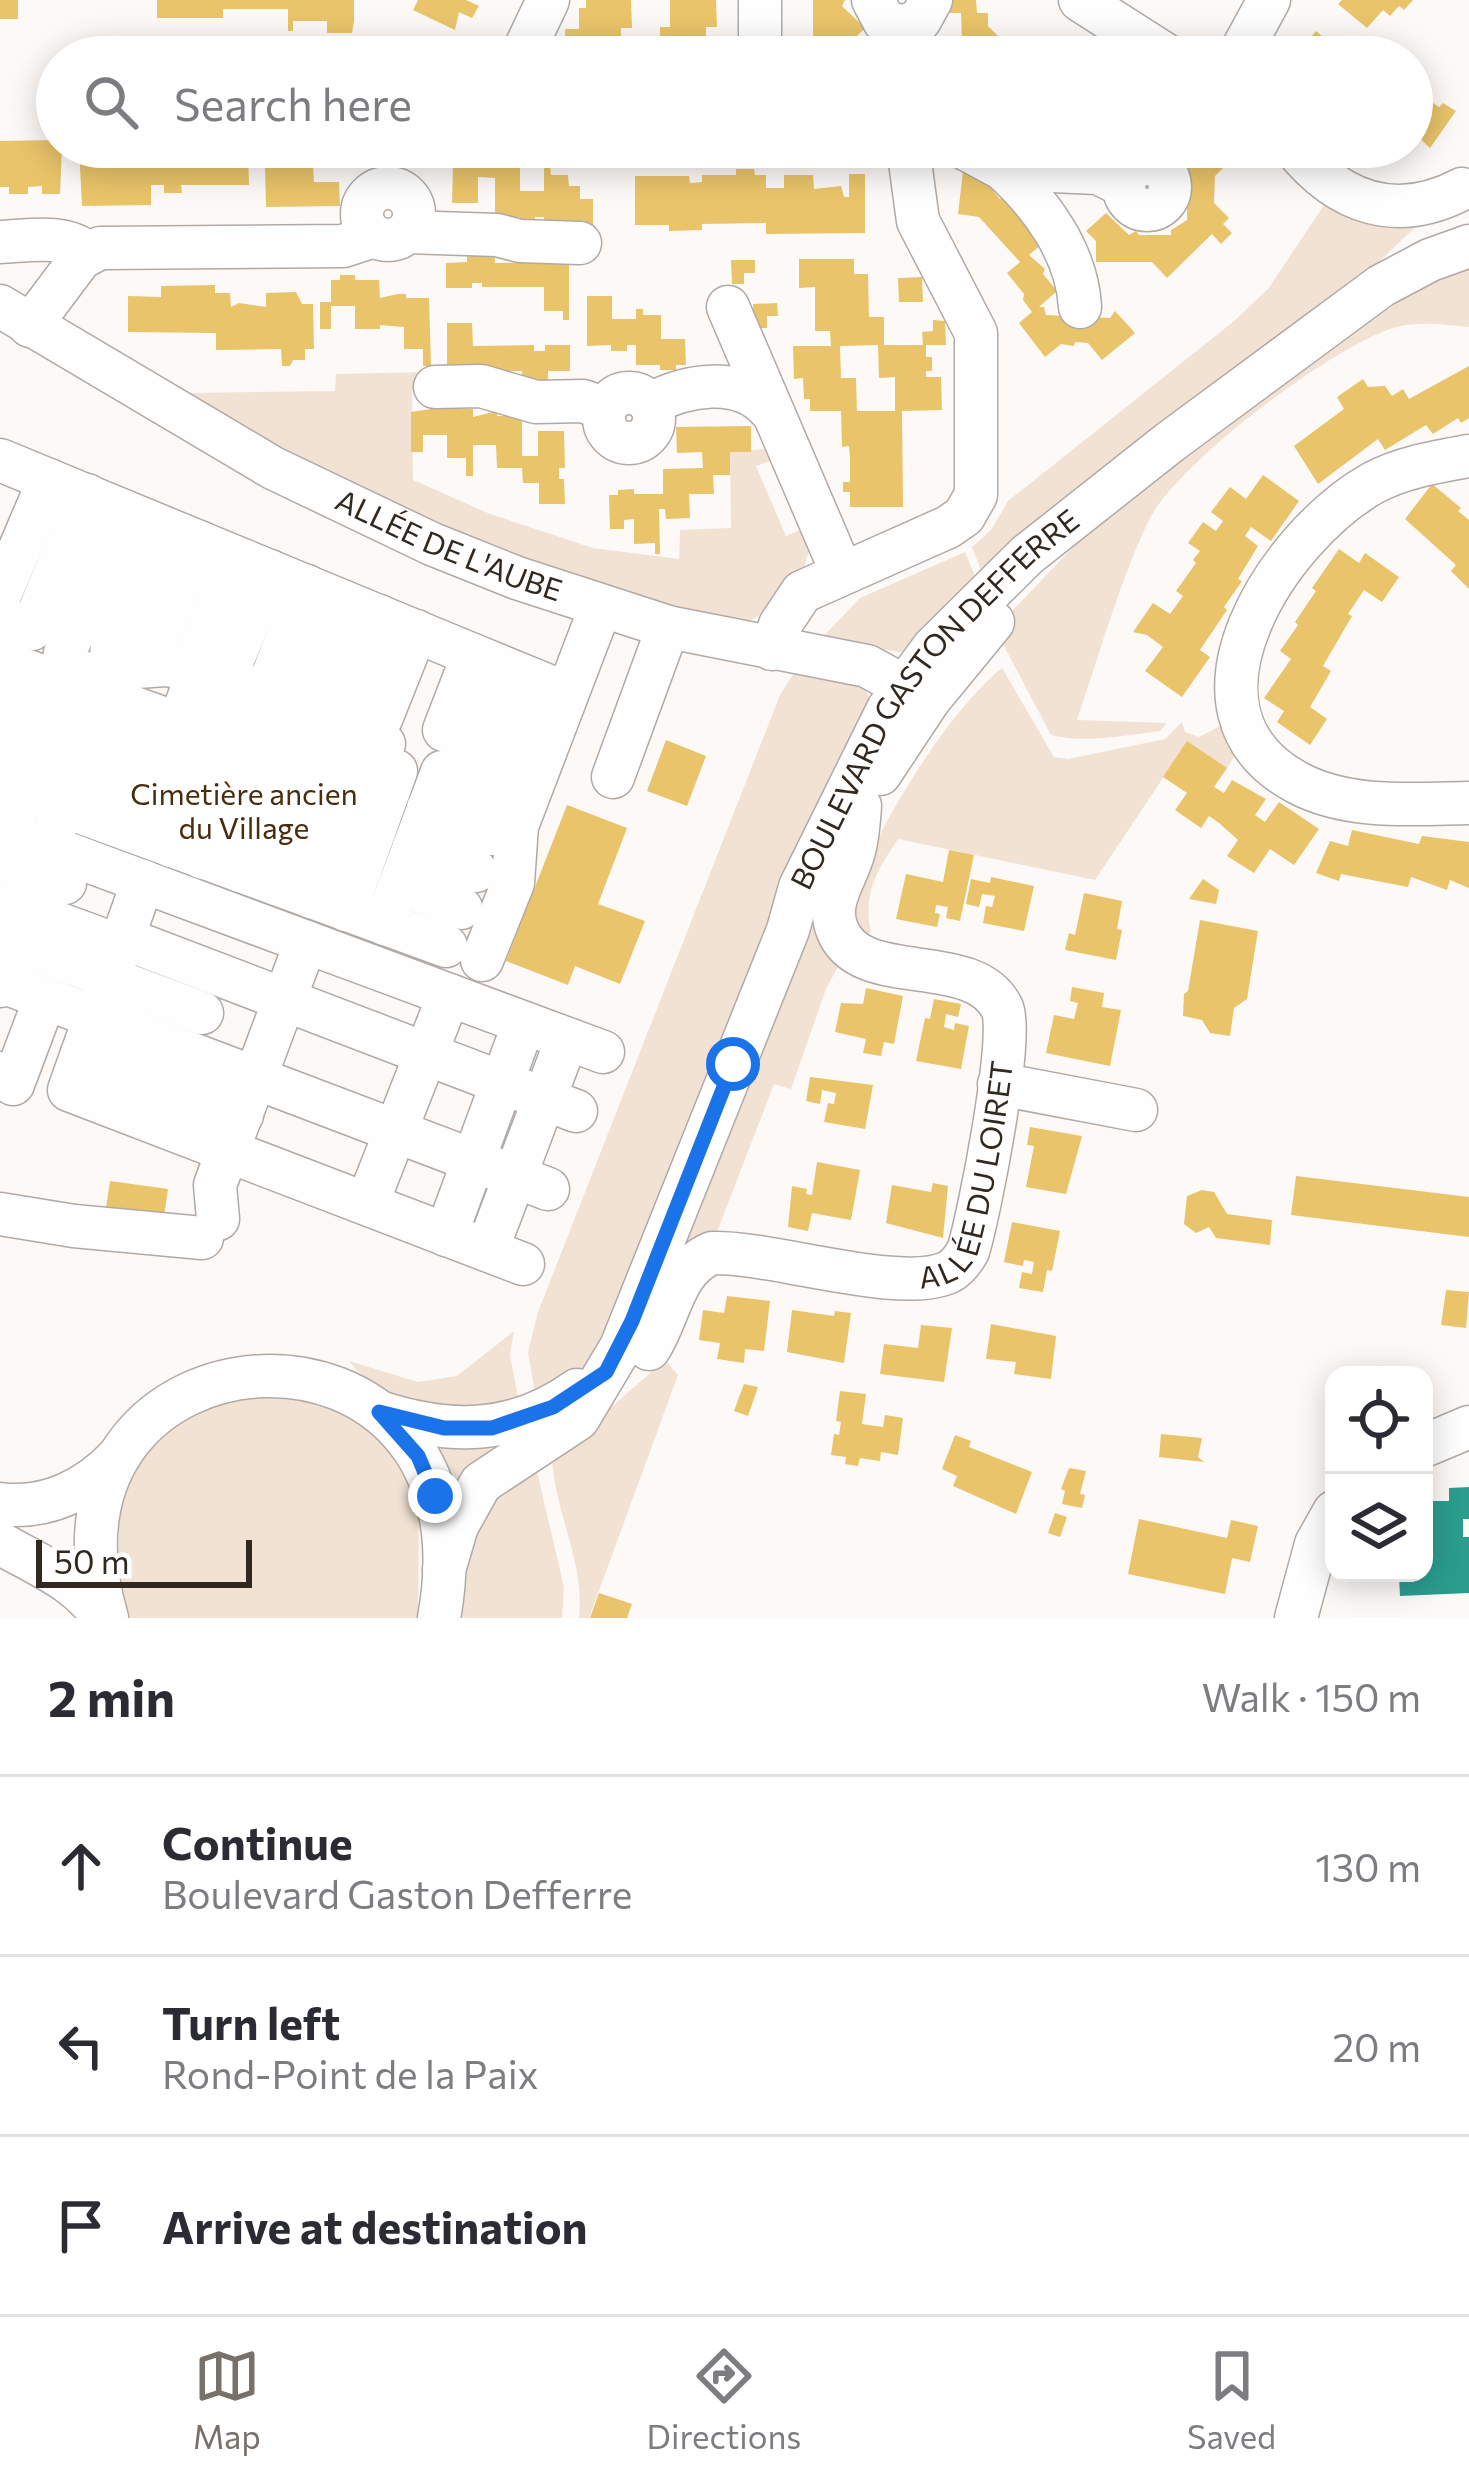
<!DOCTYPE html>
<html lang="en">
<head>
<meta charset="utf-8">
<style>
  :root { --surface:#fff; --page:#f2f2f3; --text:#2b2b33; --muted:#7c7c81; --line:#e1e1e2; --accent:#78716b }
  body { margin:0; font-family:Commissioner,sans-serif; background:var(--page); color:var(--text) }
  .controls { position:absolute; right:36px; bottom:36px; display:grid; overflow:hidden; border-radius:24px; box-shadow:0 6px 30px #0003 }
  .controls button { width:108px; height:108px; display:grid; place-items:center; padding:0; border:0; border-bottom:3px solid var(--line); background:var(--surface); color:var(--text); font:60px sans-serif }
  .scale { position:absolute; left:36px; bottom:30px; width:216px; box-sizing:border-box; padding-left:12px; border:6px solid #312820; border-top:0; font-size:33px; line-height:42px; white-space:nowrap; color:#312820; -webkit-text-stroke:9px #fff; paint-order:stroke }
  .stop { position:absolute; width:36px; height:36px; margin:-27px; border:9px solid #1a73e8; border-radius:50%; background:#fff }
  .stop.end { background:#1a73e8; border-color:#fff; box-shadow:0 3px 12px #0008 }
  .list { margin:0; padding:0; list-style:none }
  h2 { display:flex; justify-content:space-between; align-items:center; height:156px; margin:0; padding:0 48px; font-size:51px }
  h2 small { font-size:39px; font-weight:400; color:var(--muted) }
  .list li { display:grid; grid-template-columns:78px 1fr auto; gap:36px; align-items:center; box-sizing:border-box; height:180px; padding:0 48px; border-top:3px solid var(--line) }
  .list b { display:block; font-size:45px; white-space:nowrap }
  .list p { margin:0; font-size:39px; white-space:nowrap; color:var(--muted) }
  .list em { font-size:39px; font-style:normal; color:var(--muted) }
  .icon { flex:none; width:66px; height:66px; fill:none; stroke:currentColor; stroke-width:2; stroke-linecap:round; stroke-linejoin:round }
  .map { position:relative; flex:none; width:1469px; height:1618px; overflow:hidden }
  .search { position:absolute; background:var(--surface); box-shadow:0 6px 30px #0003; left:36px; right:36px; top:36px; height:132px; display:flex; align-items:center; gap:30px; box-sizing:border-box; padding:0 42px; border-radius:66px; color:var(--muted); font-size:45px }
  .sheet { height:696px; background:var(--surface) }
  nav { display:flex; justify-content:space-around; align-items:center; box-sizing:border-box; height:168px; border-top:3px solid var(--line); background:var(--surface); font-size:33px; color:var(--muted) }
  nav a { display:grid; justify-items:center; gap:6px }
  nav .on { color:var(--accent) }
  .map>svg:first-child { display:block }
</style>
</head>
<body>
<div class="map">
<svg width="1469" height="1618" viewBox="0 0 1469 1618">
  <rect width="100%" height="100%" fill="#fcf9f7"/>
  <!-- green -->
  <path fill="#f2e2d4" d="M1332 193 1428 215 1364 276 987 586 972 547 991 530 1008 501 1233 322 1268 289Z
    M1469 264V327C1445 325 1420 321 1396 327 1334 345 1175 464 1148 522 1119 583 1099 656 1077 720L1167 723 1160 731C1125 735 1086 744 1051 735L995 629 1095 524 1389 303Z
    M430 372 432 391H412L413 480 490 514 593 548 679 559 680 530 731 528 730 452 764 449 770 461 756 466 786 536 807 527 811 544 804 567 770 609 742 625H721L459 541 181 399 189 393 335 391 336 374Z
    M965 552 981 590 909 653 818 642 860 598Z
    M798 667 861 682 874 706 613 1326 583 1372 537 1405 528 1352 538 1312 780 695Z
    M1002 668 1054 757 1068 759 1165 739 1182 722 1185 732 1199 737 1224 724 1228 743 1235 755 1227 768 1187 742 1095 880 898 839C878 869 862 894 871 932L864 938 854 927C854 915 853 900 856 889 878 825 950 709 1002 668Z
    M818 901 843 957 826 989 791 1089 774 1084 712 1245 671 1263Z
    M514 1331 510 1355 521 1412C470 1422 382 1406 349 1361L418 1382 457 1376Z
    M665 1360 678 1375 589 1618H579C585 1561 555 1514 552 1459Z
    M307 1393 373 1427 419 1501 418 1618H129L118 1565 120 1496 159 1433 216 1398Z
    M517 1436 457 1489 453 1486 438 1445Z
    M535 1463 564 1587 562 1618H461L464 1564 475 1514Z"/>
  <!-- homes -->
  <path fill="#e9c46a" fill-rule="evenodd" d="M0 0H18V19H0Z
    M157 0H354V21L352 33H327V21H293V31H288V9H223V18H157Z
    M418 0H466L479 6 472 18 459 12 455 30 413 10Z
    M586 0H631L632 28H621V57H573V51H565V29H579V8H586Z
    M670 0H716L717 27H706V41L713 40 714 49H706V57H660V27H670Z
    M813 0H845L842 6 865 28 856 37 876 57H836L845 48 835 38 813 39Z
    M948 0H976L977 13H988V26L1003 41 988 57H943L954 53 955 46 962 44 961 13H948Z
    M1342 0H1413L1404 10 1399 6 1390 16 1383 10 1367 28 1338 4Z
    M1316 31 1346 57H1294Z
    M1412 89 1439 107 1443 103 1456 111 1430 148 1412 131Z
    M57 140V147H62L60 194H42V186L28 187V194H9V187H0V141Z
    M79 147H121L122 157 150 156V147H248L249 185H181L182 193H164V185H151V205L82 206Z
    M301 147H353V164L313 165 314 182H339L340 206 266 207 265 165H301Z
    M452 147 495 150V167H520V191H544V165H550L551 175H568L569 186H580V199H593V225H544V217H535V223H520V217L495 218V178L478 177V203H452L453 166 457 165V155H452Z
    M1181 147H1216L1230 161 1215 176 1214 203 1229 218 1223 224 1232 233 1221 244 1212 234 1167 278 1152 262H1096V241L1086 231 1106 213 1129 235 1136 231 1139 235H1171V230L1187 220 1188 157 1181 154Z
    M736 169H754L755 175H766V188H784V175H813L814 189 841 186 844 197H849V174H865V233L766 234V223L702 224V230L669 231V225H635V176H689L690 183 702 182V175H736Z
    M963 171 993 184 990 187 1000 199 1012 189 1042 244 1029 255 1045 269 1043 274 1057 291 1039 307H1044L1046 315 1110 318 1115 311 1135 333 1102 360 1088 343 1075 342 1074 346 1061 344 1045 357 1019 323 1032 312 1023 300 1024 294 1007 273 1020 262 979 217 958 214Z
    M467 245H494L495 263 569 262V320H563V311H544V287H482V283H472V288H446V263L467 262Z
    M799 259H854V274H868L869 317H884V345H923L922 332 933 331V320L945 321 946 345H926V357H932V371H926V377H941L942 410 902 411 903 507H850V492H843V482H850V459L849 446 842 447 841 411H810V399H804L803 378 794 379 793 346H831L830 331H815V287L799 288ZM878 345 879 378 895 377V411H857L856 378H841L840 346Z
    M731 260H755V273H744V284H732Z
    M340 275H355V280H379L380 298 398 294H406V298H429L431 366H423V349H404V327L380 325V329H355V306H331V302V329H320V302H331V280H340Z
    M922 277 923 302H899L898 278Z
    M215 285V293H230L231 307 239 303 266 307V293L296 292 302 304H313L314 349H305V360H293L290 366H282L281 349 216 350V333L128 332V296L161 297V286Z
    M587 296H612V319H636V309H643V315H661V339H685L686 365H676V370H660V365H636V345H627V351H611V345L587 346Z
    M777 303 778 316H767V328H754L753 304Z
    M447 323H472L473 346 534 345V351H545V345H570V371H548V388H522V371L447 372Z
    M1469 366V418L1461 423 1458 418 1433 434 1426 425 1385 450 1378 439 1318 484 1294 446 1344 409 1337 397 1363 379 1368 387 1385 386 1392 396 1403 389 1409 399Z
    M431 404H447V409H473V417L497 411V416H522V456H538V431H564L565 468H559V479H564L565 504H539V483H523L522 468H497L496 445H473V476H466V458H447V435H423V452H411V412L431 409Z
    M751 426V452H730V475H713L714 494H689L690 518 666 519 665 509H659L660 554H655V543L634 544V519L624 520V529H610L609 495H618V490L634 489V494H663V469L703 468 702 452 677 453 676 427Z
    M1263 475 1299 501 1271 541 1251 527 1245 536 1258 546 1238 579 1242 581 1224 607 1227 610 1200 650 1210 657 1182 697 1145 671 1163 647 1147 635 1133 632 1153 603 1170 614 1183 596 1176 591 1196 563 1193 560 1200 551 1188 543 1203 522 1216 531 1223 521 1211 512 1230 487 1246 499Z
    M1432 484 1461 508 1458 511 1469 520V589L1451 571 1456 565 1405 519Z
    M1339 549 1359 563 1365 553 1399 577 1382 602 1364 590 1348 614 1352 616 1323 666 1331 671 1310 707 1327 719 1310 745 1277 722 1284 711 1264 698 1291 659 1280 651 1298 625 1295 622 1316 591 1312 588Z
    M666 740 706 756 687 806 647 791Z
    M1187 741 1227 768 1214 787 1224 793 1232 780 1266 799 1255 815 1265 822 1279 802 1319 829 1294 865 1270 849 1254 873 1227 856 1238 840 1219 823 1209 816 1201 828 1175 810 1187 793 1163 777Z
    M567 805 627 828 598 904 645 921 620 984 575 966 568 985 506 961Z
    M1352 830 1419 844 1422 836 1469 842V888L1450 880 1447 890 1411 877 1408 887 1341 874 1339 881 1316 873 1330 841 1348 846Z
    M949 850 974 855 960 921 946 918 948 907 936 905 935 913 940 914 937 927 896 919 906 874 943 882Z
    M991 877 1034 886 1024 931 983 923 986 906 992 907 995 896 982 894 979 907 966 904 971 879 990 883Z
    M1203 879 1219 890 1216 904 1189 899Z
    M1084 893 1122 901 1117 929 1122 930 1116 960 1065 950 1069 933 1075 935Z
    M1200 920 1258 931 1247 999 1234 1008 1230 1036 1210 1033 1202 1020 1183 1016 1184 994 1188 991Z
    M1072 987 1104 993 1102 1007 1121 1010 1110 1066 1046 1053 1054 1015 1074 1019 1078 1003 1070 1001Z
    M866 988 903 996 894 1044 884 1042 881 1056 863 1053 866 1039 835 1032 841 1003 863 1004Z
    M934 999 961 1004 958 1017 946 1014 944 1027 954 1030 955 1023 969 1026 961 1069 916 1061 925 1018 930 1019Z
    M810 1077 873 1085 865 1129 824 1122 828 1103 834 1104 836 1093 822 1090 820 1104 806 1101Z
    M1030 1127 1082 1136 1066 1194 1026 1187 1034 1146 1027 1145Z
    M817 1162 860 1170 851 1220 812 1213 808 1231 788 1227 792 1186 807 1189 806 1194 812 1195Z
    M1296 1176 1469 1197V1237L1291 1215Z
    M110 1181 168 1189 164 1217 106 1208Z
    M933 1183 948 1186 943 1238 886 1223 892 1185 931 1192Z
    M1202 1190 1214 1192 1227 1214 1272 1220 1270 1245 1216 1238 1209 1227 1196 1233 1184 1224 1187 1196Z
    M1012 1222 1060 1231 1052 1271 1047 1270 1043 1292 1019 1288 1022 1272 1032 1274 1034 1262 1024 1260 1023 1266 1004 1262Z
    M1446 1290 1469 1292 1466 1328 1441 1325Z
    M727 1296 770 1301 764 1351 745 1349 744 1363 717 1359 720 1343 699 1340 703 1310 724 1313Z
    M792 1310 834 1316 835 1311 851 1313 844 1363 787 1352Z
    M991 1324 1056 1336 1051 1379 1014 1374 1016 1362 986 1359Z
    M921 1325 952 1328 944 1382 880 1374 884 1344 918 1348Z
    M744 1384 758 1387 748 1416 734 1411Z
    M840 1391 866 1394 862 1424 883 1427 885 1415 903 1418 898 1455 881 1452 880 1461 860 1458 858 1466 845 1464 846 1457 831 1455 834 1434 839 1435 841 1422 836 1421Z
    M1161 1434 1202 1438 1198 1457 1204 1462 1159 1457Z
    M955 1435 971 1441 969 1447 1032 1472 1016 1514 953 1486 957 1476 942 1469Z
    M1069 1468 1086 1471 1080 1494 1085 1495 1082 1508 1062 1504 1065 1491 1061 1489Z
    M1055 1513 1067 1517 1060 1537 1048 1533Z
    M1139 1519 1227 1538 1231 1520 1258 1526 1250 1562 1232 1558 1225 1594 1128 1574Z
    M599 1593 632 1604 627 1618H590Z"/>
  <!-- schools -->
  <path fill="#2a9d8f" d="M1469 1487V1519H1463V1537H1469V1593L1400 1596 1399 1577H1389V1573H1424V1501H1449V1488Z"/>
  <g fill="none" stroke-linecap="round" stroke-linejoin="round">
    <defs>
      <g id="minor">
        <path d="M760 0V57"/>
        <path d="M873 0 884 21 903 27 920 20 931 0"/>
        <path d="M1080 0 1169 57"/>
        <path d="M521 57 548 0"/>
        <path d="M1238 57 1269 0"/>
        <path d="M962 147 1003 169 1098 173 1124 186"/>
        <path d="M1294 147C1339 204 1397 223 1462 189"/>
        <circle cx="1147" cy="187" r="23"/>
        <path d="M1003 169C1042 205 1077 253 1080 307"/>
        <circle cx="388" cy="214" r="26"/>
        <path d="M407 232 497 235 520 241 580 243"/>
        <path d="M0 242C27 241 65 233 87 253"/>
        <path id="s1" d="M0 306 273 468 432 544 517 578 668 627 867 666 929 700"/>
        <path d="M728 307 842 573"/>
        <path d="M30 326 81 258 100 248 343 246 374 236"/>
        <path d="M435 387 481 386 536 402 583 401 605 409"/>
        <circle cx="629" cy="418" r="25"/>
        <path d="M650 404C686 385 739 375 769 409"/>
        <path d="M1469 456C1436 462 1403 467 1373 483 1280 535 1162 711 1298 783 1349 810 1413 804 1469 803"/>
        <path d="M0 460 473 655"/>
        <path d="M124 511 65 653 60 681 179 724"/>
        <path d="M0 595 49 480"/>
        <path d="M0 618 32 629 87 495"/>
        <path d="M772 649 780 625 802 592 948 527 964 516 976 495V333L918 221 908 147"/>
        <path d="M0 661 58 682"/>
        <path d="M146 665 199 542"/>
        <path d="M459 693 536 724"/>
        <path d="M0 701 166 760"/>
        <path d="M0 722 60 681 110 669 165 665 210 671 384 744"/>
        <path d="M0 743 153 797"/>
        <path d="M521 760 444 730 473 655 551 687"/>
        <path d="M880 774 929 700 993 622"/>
        <path d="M613 777 668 627"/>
        <path d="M0 783 446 946"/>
        <path d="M428 808 491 834"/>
        <path d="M0 815 26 838 306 942 215 1185 218 1219"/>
        <path d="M140 834 196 677V654L237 558"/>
        <path d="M171 846 227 688 229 669 270 571"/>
        <path d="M414 846 476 871"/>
        <path d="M203 858 307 586"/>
        <path d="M0 860 65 883"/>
        <path d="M240 871 299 708 344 602"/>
        <path d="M143 881 123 938 576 1111"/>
        <path d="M276 884 329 737 379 616"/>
        <path d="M400 884 461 908"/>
        <path d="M311 897 363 749 381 719 416 631"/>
        <path d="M3 903 98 938"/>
        <path d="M346 910 396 771"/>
        <path d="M385 924 442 772 506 797"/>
        <path d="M0 937 87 969"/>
        <path d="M123 938 69 1090 523 1264"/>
        <path d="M306 942 603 1052"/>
        <path d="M482 960 513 883 517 826 601 606"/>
        <path d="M108 978 202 1013"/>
        <path d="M0 981 548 1189"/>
        <path d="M0 986 110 669 112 646 162 527"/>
        <path d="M82 1054 242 1115"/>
        <path d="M0 1073 13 1084 37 1020"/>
        <path d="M999 1084 1136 1110"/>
        <path d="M367 1204 449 995"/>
        <path d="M0 1214 74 1226 202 1238"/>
        <path d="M446 1235 524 1023"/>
        <path d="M487 1250 567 1039"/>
        <path id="s2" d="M649 1349C671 1316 672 1270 712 1253 771 1251 901 1295 949 1272 958 1267 963 1260 968 1251 979 1217 1015 1033 1002 1008 973 949 859 990 837 929 826 901 847 878 854 851 858 836 859 821 860 806"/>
        <path d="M379 1412C450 1435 514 1435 577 1390"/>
        <path d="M1424 1446 1469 1427"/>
        <path d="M0 1504C47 1510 89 1489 120 1455"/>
        <path d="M0 1543C37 1565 79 1580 103 1618"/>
        <path id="s3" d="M444 1570 457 1526 481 1483 578 1419 621 1347 788 930 800 887 888 709 933 648 1027 555 1170 442 1381 286 1430 260 1469 246"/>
        <path d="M107 1618C17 1311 501 1280 439 1618"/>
        <path d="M1296 1618 1316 1544 1334 1512"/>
      </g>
    </defs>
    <!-- minor casing -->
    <use href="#minor" stroke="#b0aaa6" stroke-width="45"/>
    <!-- minor -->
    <use href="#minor" stroke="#fffefe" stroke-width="42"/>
  </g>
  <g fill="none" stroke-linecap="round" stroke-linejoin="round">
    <!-- route -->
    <path stroke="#1a73e8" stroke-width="15" d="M435 1496 418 1456 379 1412 444 1428H492L553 1407 606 1372 632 1321 733 1064"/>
  </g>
  <g text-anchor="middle" stroke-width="12" stroke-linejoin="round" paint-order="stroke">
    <!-- street labels -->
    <g font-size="30" fill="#312820" stroke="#fff">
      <text dy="10" stroke="none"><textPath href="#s1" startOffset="510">ALLÉE DE L'AUBE</textPath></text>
      <text dy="10" stroke="none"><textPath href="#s3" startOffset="1023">BOULEVARD GASTON DEFFERRE</textPath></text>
      <text dy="10" stroke="none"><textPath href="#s2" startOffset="453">ALLÉE DU LOIRET</textPath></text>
    </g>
    <!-- park labels -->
    <g font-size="30" fill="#492d0e" stroke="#fff">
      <text x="244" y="805">Cimetière ancien<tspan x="244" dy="34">du Village</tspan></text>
    </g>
  </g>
</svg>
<div class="controls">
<button><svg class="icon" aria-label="locate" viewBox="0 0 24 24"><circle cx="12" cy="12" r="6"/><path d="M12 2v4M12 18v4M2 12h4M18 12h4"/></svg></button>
<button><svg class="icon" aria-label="layers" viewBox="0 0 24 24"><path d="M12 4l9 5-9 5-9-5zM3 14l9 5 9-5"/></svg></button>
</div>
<div class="scale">50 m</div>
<div class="stop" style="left:733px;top:1064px"></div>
<div class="stop end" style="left:435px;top:1496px"></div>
<div class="search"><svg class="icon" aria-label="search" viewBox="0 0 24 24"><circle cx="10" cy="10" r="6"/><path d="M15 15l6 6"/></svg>Search here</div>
</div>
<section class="sheet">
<h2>2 min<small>Walk · 150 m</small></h2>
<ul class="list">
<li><svg class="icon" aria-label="ahead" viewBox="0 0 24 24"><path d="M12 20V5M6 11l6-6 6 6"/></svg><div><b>Continue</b><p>Boulevard Gaston Defferre</p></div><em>130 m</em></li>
<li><svg class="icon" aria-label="left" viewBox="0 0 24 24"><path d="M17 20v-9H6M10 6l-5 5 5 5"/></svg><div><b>Turn left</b><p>Rond-Point de la Paix</p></div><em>20 m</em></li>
<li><svg class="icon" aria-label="arrive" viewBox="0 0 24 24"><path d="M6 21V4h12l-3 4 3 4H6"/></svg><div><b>Arrive at destination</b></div></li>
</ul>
</section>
<nav>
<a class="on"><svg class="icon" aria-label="map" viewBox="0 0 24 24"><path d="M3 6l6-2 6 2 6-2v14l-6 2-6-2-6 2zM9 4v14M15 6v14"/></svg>Map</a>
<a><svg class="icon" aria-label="directions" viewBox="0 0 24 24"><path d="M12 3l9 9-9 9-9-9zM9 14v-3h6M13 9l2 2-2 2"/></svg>Directions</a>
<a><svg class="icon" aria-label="saved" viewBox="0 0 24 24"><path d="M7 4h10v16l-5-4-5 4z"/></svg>Saved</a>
</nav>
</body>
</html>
